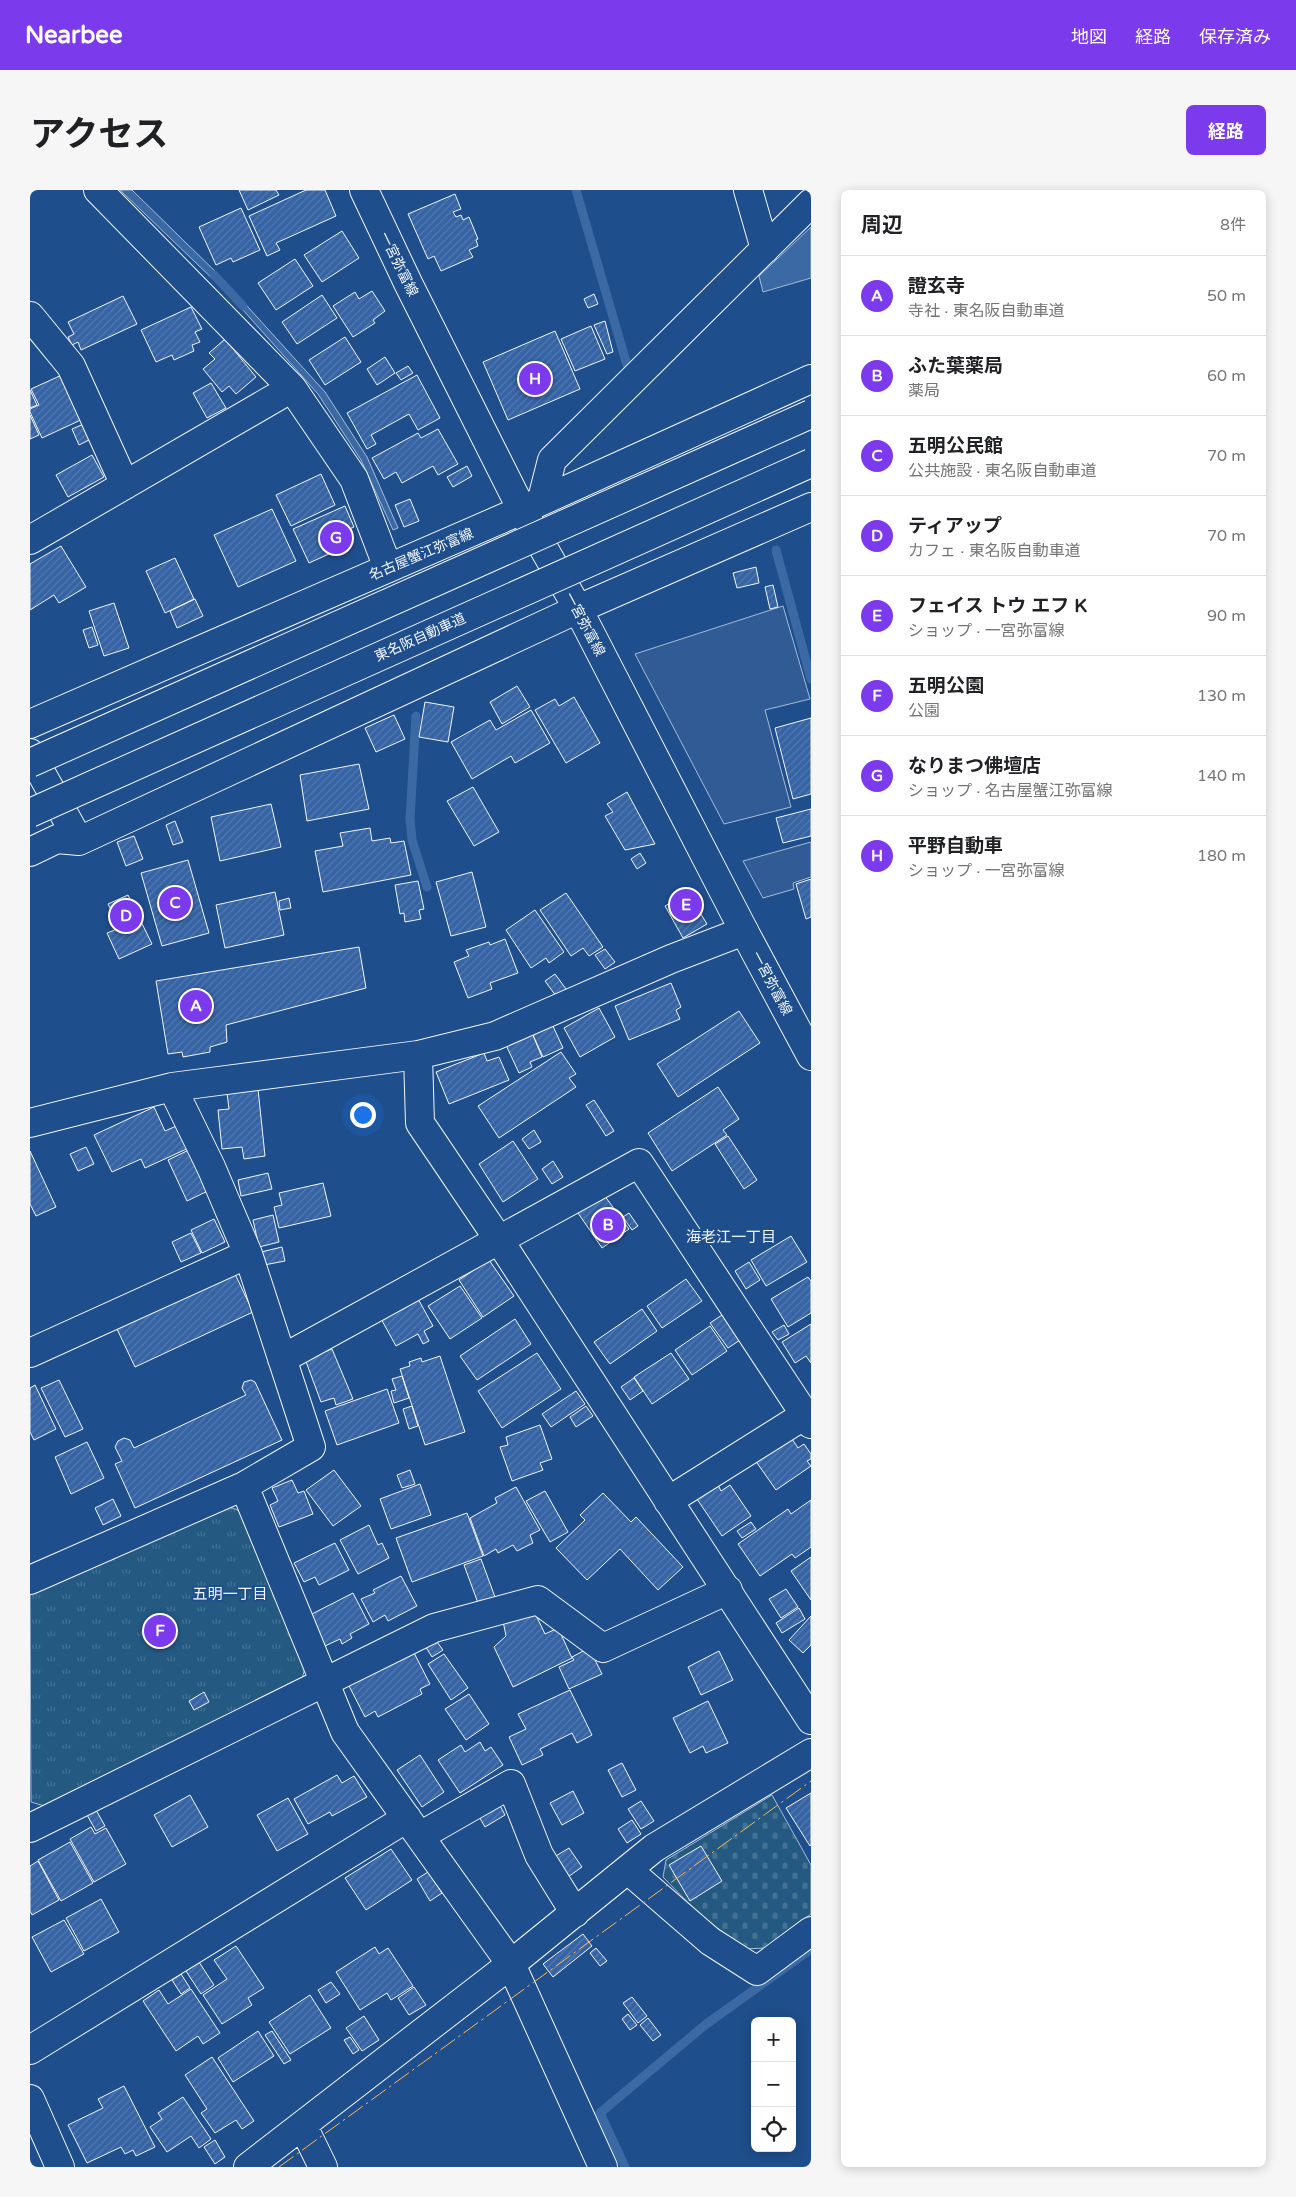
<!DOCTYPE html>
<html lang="ja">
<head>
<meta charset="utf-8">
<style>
  :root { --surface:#fff; --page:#f6f6f6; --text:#202124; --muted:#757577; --line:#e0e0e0; --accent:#7c3aed }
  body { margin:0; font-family:"Varela Round","Noto Sans JP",sans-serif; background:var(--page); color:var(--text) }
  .controls { position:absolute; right:15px; bottom:15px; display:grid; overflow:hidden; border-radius:8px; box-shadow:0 2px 12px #0003 }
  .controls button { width:45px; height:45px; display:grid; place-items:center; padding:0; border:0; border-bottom:1px solid var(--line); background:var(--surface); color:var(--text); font:25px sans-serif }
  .you { position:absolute; left:332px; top:924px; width:18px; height:18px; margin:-12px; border:4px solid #fff; border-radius:50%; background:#1a73e8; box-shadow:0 0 0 8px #1a73e833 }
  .badge { display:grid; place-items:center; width:32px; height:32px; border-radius:50%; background:var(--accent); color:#fff; font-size:16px; font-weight:700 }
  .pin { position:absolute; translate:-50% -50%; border:2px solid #fff; box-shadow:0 1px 5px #0006 }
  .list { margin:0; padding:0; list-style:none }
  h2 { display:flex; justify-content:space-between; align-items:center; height:65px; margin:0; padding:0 20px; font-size:21px }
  h2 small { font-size:16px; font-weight:400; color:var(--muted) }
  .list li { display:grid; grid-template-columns:32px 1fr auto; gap:15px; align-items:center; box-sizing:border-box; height:80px; padding:0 20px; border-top:1px solid var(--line) }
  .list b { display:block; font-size:19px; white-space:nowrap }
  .list p { margin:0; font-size:16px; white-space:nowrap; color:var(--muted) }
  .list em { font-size:16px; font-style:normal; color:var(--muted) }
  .icon { flex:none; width:28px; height:28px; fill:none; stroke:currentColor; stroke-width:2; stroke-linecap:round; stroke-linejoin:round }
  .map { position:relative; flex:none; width:781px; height:1977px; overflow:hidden; border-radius:8px }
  header { display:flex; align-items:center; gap:30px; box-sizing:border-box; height:70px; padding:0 25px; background:var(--accent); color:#fff }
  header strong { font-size:24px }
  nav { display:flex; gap:28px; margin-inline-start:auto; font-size:18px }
  .intro { display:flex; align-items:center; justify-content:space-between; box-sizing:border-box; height:120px; padding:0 30px }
  h1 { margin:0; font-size:35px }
  .button { padding:12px 22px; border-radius:8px; background:var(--accent); color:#fff; font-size:18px; font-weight:700 }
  main { display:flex; gap:30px; padding:0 30px }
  aside { flex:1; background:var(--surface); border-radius:8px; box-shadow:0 2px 12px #0003 }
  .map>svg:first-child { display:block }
</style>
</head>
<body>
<header>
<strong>Nearbee</strong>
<nav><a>地図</a><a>経路</a><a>保存済み</a></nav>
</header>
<div class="intro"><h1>アクセス</h1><a class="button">経路</a></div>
<main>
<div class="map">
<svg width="781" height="1977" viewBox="0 0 781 1977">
  <defs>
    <pattern id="grass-tufts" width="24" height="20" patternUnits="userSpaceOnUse" patternTransform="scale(1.25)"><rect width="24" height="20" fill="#245a82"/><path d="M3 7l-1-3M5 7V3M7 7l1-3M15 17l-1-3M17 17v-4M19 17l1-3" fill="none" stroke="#447295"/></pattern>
    <pattern id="cemetery-stones" width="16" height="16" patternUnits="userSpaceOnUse" patternTransform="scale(1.25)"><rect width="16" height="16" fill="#245a82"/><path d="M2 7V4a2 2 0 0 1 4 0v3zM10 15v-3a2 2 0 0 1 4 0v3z" fill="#447295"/></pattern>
    <pattern id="building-hatch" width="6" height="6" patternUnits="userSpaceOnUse" patternTransform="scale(1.25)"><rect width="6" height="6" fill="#3563a3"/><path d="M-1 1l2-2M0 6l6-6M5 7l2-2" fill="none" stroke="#537ab1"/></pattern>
  </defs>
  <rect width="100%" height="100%" fill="#1f4e8c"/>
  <!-- grass -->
  <path fill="url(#grass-tufts)" stroke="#a8bbd7" d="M197 1316 210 1321 275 1479 271 1491 18 1617 1 1612 0 1404Z"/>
  <!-- cemetery -->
  <path fill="url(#cemetery-stones)" stroke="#a8bbd7" d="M742 1605 781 1675V1724L735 1758 715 1759 670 1725 633 1687 636 1670Z"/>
  <!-- parking -->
  <path fill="#305b95" stroke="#a8bbd7" d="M753 416 780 509 735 520 761 617 694 634 605 464Z
    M781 652V687L763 693 764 699 733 708 713 671Z"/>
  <!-- water -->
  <path fill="#3b69a3" stroke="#a8bbd7" d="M90 0H102L196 92 189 95Z
    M781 37V88L733 102 729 86Z
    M208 106 295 202 337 267 368 338 363 340 331 270 288 204 204 110Z"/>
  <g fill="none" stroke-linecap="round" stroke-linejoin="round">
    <!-- stream -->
    <path stroke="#3b69a3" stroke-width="9" d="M546 0 597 175
      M184 85 213 116
      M746 360 781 489
      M386 526 380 629 382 650 397 697
      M595 1977 570 1923 675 1835 781 1759"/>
  </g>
  <!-- building -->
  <path fill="url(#building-hatch)" stroke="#f2f6ff" d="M209 0H246L249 5 218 20Z
    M276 0H295L306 26 246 53 250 60 237 66 219 26Z
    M425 4 431 19 423 22 426 27 431 25 433 30 439 27 448 49 446 50 448 56 439 60 443 67 411 81 404 66 398 69 378 24Z
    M211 18 230 60 203 72 201 68 186 75 169 37Z
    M312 41 329 68 292 92 274 65Z
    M265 69 283 96 246 120 228 93Z
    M342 101 355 121 343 130 345 133 323 147 303 116 325 102 329 109Z
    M564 104 568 114 558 118 554 109Z
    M292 105 307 128 267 154 252 132Z
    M93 106 107 134 51 160 48 152 42 155 38 147 44 144 38 132Z
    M161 117 172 139 165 142 170 152 162 155 164 161 144 170 142 165 126 172 111 140Z
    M575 131 583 162 577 164 564 135Z
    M561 136 575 169 545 181 531 149Z
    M525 141 550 199 478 230 453 172Z
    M315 147 331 172 295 195 279 170Z
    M195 149 226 187 206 204 199 196 192 202 173 179 185 169 179 163Z
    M355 167 365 183 347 195 337 179Z
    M378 176 383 183 371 190 366 183Z
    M34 184 55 228 12 248 0 222V219L9 215 1 199Z
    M387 185 410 228 388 240 379 224 341 245 346 254 337 259 317 223Z
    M181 193 196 218 177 228 163 203Z
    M0 200 7 215 0 218Z
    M0 225 9 245 0 249Z
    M56 233 63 248 49 255 42 239Z
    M408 239 428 274 408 285 403 276 372 293 366 282 354 289 342 268 388 243 391 248Z
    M62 265 74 287 38 307 26 285Z
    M437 276 442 286 423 297 417 287Z
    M291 284 305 315 261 336 246 305Z
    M380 309 389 331 374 337 365 315Z
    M315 316 324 337 317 340 323 353 279 373 263 339Z
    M242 319 266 371 208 397 184 345Z
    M31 356 56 397 29 413 24 405 0 420V374Z
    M145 368 164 409 135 423 116 381Z
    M726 377 729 393 707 398 703 383Z
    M743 395 748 417 740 419 735 397Z
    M165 409 173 426 147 438 140 421Z
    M84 413 99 458 74 466 59 421Z
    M62 437 68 455 59 458 53 440Z
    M487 496 500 517 472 534 460 512Z
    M544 507 570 553 536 573 505 520 525 509 529 516Z
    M395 512 424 517 418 552 389 547Z
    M501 520 520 553 485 573 481 566 442 589 421 552 460 530 466 540Z
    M364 525 375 549 346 562 335 538Z
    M781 528V604L763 609 745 538Z
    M329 574 339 619 277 631 270 585Z
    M443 597 469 642 444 656 417 611Z
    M597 602 625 654 595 660 575 626 583 622 577 614Z
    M241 614 251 657 190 671 181 627Z
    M781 619V646L753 653 746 628Z
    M145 631 153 652 143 655 136 635Z
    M340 638 342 651 360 648 361 653 374 651 381 685 293 702 285 661 313 656 310 643Z
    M104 646 113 669 96 676 87 652Z
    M610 663 616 673 607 679 601 669Z
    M158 670 179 743 132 756 111 683Z
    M442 682 456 737 421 746 406 692Z
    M781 689V727L776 729 766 694Z
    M388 691 394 719 389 720 391 729 375 732 374 723 370 724 365 695Z
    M245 702 254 745 195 758 186 715Z
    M536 703 573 757 559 766 553 758 541 766 510 720Z
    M658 703 677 734 653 748 635 716Z
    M98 705 122 754 89 769 77 743 90 738 78 714Z
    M259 708 261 718 250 720 249 711Z
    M505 720 534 762 519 773 516 768 501 778 476 740Z
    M475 749 488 783 460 793 462 799 438 808 424 772 439 766 436 760 459 752 460 755Z
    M329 757 336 798 196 835 197 852 180 857V862L153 867 152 862 138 864 126 791Z
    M575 759 585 772 575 779 565 765Z
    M525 784 536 799 526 806 515 791Z
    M641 793 651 817 646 820 650 829 599 850 585 816Z
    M569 818 585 847 550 867 534 838Z
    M709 821 730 853 648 907 627 874Z
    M522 834 533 858 513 867 502 843Z
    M502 843 512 867 500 872 502 877 489 883 476 855Z
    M531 862 546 884 539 888 546 897 469 948 448 916Z
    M454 863 457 871 469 867 479 890 419 914 406 882Z
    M688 897 709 929 693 940 697 945 642 981 618 943Z
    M228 899 235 966 214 969 212 957 192 959 188 920 199 919 197 903Z
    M564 910 584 941 576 946 556 915Z
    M124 917 135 941 153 933 163 956 115 978 111 969 82 982 64 945Z
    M504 940 511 952 499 959 492 949Z
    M698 946 727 990 714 999 685 954Z
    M483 951 508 989 473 1012 449 974Z
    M56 957 64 974 48 981 40 964Z
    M165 957 184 998 157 1011 138 970Z
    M0 961 26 1017 6 1026 0 1014Z
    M523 971 533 987 522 994 512 979Z
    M238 983 242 999 211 1006 208 990Z
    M293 993 301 1026 249 1038 244 1017 252 1015 249 1003Z
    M574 1005 599 1039 572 1058 548 1023Z
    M599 1023 608 1036 602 1040 593 1027Z
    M243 1025 249 1052 229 1057 223 1030Z
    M184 1029 195 1052 172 1063 161 1040Z
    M161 1043 171 1063 151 1072 142 1052Z
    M761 1046 777 1072 736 1096 721 1070Z
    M252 1057 255 1071 234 1075 231 1062Z
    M459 1070 484 1106 453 1127 429 1090Z
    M719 1072 730 1090 716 1099 705 1081Z
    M205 1084 223 1122 105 1177 87 1139Z
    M778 1087 781 1091V1123L758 1137 741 1109Z
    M656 1089 672 1111 632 1138 617 1116Z
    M430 1096 452 1128 420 1149 398 1116Z
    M387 1107 403 1136 394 1141 399 1151 393 1154 388 1144 366 1156 350 1127Z
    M612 1119 627 1141 580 1174 564 1152Z
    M692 1125 710 1150 698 1158 680 1133Z
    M485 1129 501 1154 447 1190 430 1166Z
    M781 1134V1173L776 1166 765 1173 752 1152Z
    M754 1135 759 1144 748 1150 742 1142Z
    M680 1136 697 1161 662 1185 645 1160Z
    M302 1159 323 1209 306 1215 304 1208 291 1212 275 1169Z
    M507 1163 531 1199 472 1238 448 1201Z
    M641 1163 659 1189 622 1214 604 1187Z
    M410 1166 435 1242 395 1255 370 1179 380 1176 379 1172 391 1168 392 1172Z
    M372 1186 379 1208 364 1213 361 1201 366 1200 362 1189Z
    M604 1188 613 1201 600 1210 591 1197Z
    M29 1190 53 1239 35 1247 11 1198Z
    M221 1190 225 1192 252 1250 105 1318 85 1274 92 1271 85 1257 88 1251 94 1248 100 1250 104 1258 216 1205 212 1198 214 1192Z
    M5 1195 26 1239 4 1250 0 1242V1198Z
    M357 1199 369 1233 307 1255 295 1221Z
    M546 1201 555 1214 521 1237 512 1224Z
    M382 1216 388 1236 379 1239 373 1219Z
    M556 1216 563 1226 546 1237 540 1227Z
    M510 1235 522 1269 510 1273 513 1280 482 1291 470 1257 478 1255 476 1247Z
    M760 1246 768 1258 774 1254 781 1264V1269L777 1271 781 1276 746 1300 725 1270Z
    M57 1252 74 1288 41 1304 25 1267Z
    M304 1280 331 1316 303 1336 276 1300Z
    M380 1280 385 1294 372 1298 367 1285Z
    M262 1290 268 1303 274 1301 283 1324 249 1337 240 1315 248 1311 242 1298Z
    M390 1294 401 1325 361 1339 350 1309Z
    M688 1295 691 1301 700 1295 721 1326 692 1346 667 1309Z
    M486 1297 510 1340 500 1345 503 1353 487 1361 483 1355 468 1363 466 1359 454 1366 440 1328 467 1313 465 1308Z
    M515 1301 538 1342 520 1352 496 1311Z
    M573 1303 601 1332 606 1327 653 1377 628 1400 590 1359 557 1390 526 1358 555 1330 550 1325Z
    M83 1309 91 1326 73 1335 65 1318Z
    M781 1310V1357L765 1368 762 1364 730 1386 708 1354 758 1319 761 1324Z
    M437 1323 453 1366 382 1392 366 1348Z
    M721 1332 726 1339 712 1348 707 1341Z
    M339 1335 348 1355 352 1353 359 1368 328 1384 310 1350Z
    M305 1353 319 1380 289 1395 285 1387 274 1392 264 1373Z
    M781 1367V1410L761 1381Z
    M451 1369 465 1407 448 1413 434 1375Z
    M371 1386 387 1416 358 1431 355 1425 343 1432 331 1409 345 1403 343 1400Z
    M756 1399 768 1417 751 1428 739 1409Z
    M323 1403 339 1434 320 1444 322 1448 312 1454 310 1449 295 1456 280 1425Z
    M769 1418 775 1429 752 1443 746 1433Z
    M505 1423 515 1444 528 1438 542 1468 483 1497 464 1457 476 1446 472 1426Z
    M781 1426V1455L773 1463 759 1450Z
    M404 1448 413 1460 402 1467 394 1454Z
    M559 1458 572 1484 539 1499 529 1477 544 1470 542 1467Z
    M382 1459 400 1494 390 1499 392 1504 348 1527 345 1521 335 1527 317 1492Z
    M689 1461 703 1490 671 1505 658 1477Z
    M414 1464 438 1498 421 1510 398 1474Z
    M540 1500 562 1545 547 1553 542 1543 510 1559 513 1565 492 1575 479 1547 496 1539 488 1524Z
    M174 1502 179 1512 164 1520 159 1511Z
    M439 1504 459 1534 436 1550 415 1519Z
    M678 1511 698 1553 676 1563 673 1556 660 1563 643 1528Z
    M450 1552 455 1561 461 1557 473 1575 430 1603 408 1570 431 1555 435 1562Z
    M390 1565 414 1602 392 1617 367 1580Z
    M592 1573 606 1600 592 1607 578 1580Z
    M307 1585 312 1593 324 1586 337 1607 302 1626 300 1622 278 1634 264 1609Z
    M543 1601 554 1623 532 1635 520 1613Z
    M781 1603V1655L780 1656 756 1618Z
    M160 1605 178 1637 142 1657 124 1625Z
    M258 1608 278 1644 247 1661 227 1625Z
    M467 1610 475 1625 455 1637 447 1623Z
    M611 1611 624 1631 611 1639 598 1619Z
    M66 1620 75 1636 66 1641 57 1625Z
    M602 1630 611 1644 597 1653 588 1639Z
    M61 1637 65 1644 76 1638 96 1674 64 1692 40 1649Z
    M40 1652 63 1693 31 1711 8 1670Z
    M671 1656 692 1691 660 1711 639 1675Z
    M539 1658 552 1677 535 1689 521 1669Z
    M361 1659 382 1690 336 1720 315 1688Z
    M8 1671 29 1710 2 1725 0 1721V1676Z
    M398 1682 412 1703 400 1711 387 1689Z
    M71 1709 89 1742 54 1761 36 1728Z
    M34 1730 54 1764 21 1782 2 1747Z
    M553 1744 562 1756 523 1787 513 1774Z
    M206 1756 234 1798 218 1808 222 1815 192 1834 173 1805 197 1789 184 1770Z
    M345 1757 349 1764 358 1758 383 1796 361 1810 357 1803 330 1820 306 1782Z
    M566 1758 577 1771 570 1776 560 1763Z
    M169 1772 184 1795 171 1804 156 1781Z
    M151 1784 160 1798 151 1804 142 1790Z
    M301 1792 310 1804 296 1813 288 1800Z
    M384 1797 396 1815 379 1825 368 1808Z
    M161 1799 190 1843 173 1854 168 1846 146 1861 113 1811 129 1800 138 1814Z
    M280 1805 301 1838 260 1864 239 1832Z
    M602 1807 617 1826 608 1833 593 1813Z
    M598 1824 607 1835 600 1840 592 1829Z
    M334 1826 349 1850 332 1861 316 1838Z
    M618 1828 631 1845 623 1851 610 1835Z
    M228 1841 244 1866 203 1892 188 1868Z
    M242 1841 261 1870 254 1874 235 1845Z
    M320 1847 329 1860 323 1864 314 1850Z
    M182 1867 224 1931 212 1939 206 1930 185 1943 171 1923 177 1919 155 1885Z
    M94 1896 125 1957 106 1966 103 1960 95 1964 91 1957 57 1973 38 1935 73 1918 68 1909Z
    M153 1907 181 1949 169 1958 161 1946 137 1962 120 1937 132 1929 128 1923Z
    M185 1950 195 1967 185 1974 174 1957Z"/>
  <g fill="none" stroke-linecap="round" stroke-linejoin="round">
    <defs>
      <path id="minor" d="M68 0 262 198 324 289 358 378
        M718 0 735 59
        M0 126 41 176 95 295
        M512 309 522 270 781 13
        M0 350 262 198
        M0 563 49 651
        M0 662 27 649 49 651 548 419 781 317
        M388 865 390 933 469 1050 781 1530
        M0 933 142 897 388 865 465 846 641 769 714 741
        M0 1163 218 1064
        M252 1169 609 973 781 1234
        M214 1296 315 1542 481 1774 573 1977
        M638 1311 775 1225
        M0 1390 214 1296 281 1257 218 1064 181 977 142 897
        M0 1638 404 1438 508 1410 573 1458 698 1400
        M390 1646 481 1594 509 1665 545 1723
        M598 1680 680 1751 727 1781 781 1741
        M0 1860 377 1628
        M0 1909 30 1977
        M273 1936 293 1977
        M218 1977 481 1774 624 1658 781 1563"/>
      <path id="major" d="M334 0 378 93 492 320 548 419 714 741 781 866
        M0 534 492 320 781 189"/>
    </defs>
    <!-- minor casing -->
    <use href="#minor" stroke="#f2f6ff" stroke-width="30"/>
    <!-- major casing -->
    <use href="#major" stroke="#f2f6ff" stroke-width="30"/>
    <!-- minor -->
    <use href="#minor" stroke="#1f4e8c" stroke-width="28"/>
    <!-- major -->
    <use href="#major" stroke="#1f4e8c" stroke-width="28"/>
    <defs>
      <path id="highway-bridge" d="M0 573 781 224
        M0 623 781 273"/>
    </defs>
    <!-- highway-bridge casing -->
    <use href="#highway-bridge" stroke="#f2f6ff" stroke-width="30" stroke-linecap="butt"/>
    <!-- highway-bridge -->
    <use href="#highway-bridge" stroke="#1f4e8c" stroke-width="28"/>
    <!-- power -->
    <path stroke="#ffb74d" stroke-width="1" stroke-dasharray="18 4 2.5 4" stroke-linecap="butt" d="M249 1977 781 1591"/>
  </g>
  <g text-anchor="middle" stroke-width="4" stroke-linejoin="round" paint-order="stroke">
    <!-- street labels -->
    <g font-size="14" fill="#f2f6ff" stroke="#1f4e8c">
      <text transform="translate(369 74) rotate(64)" y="5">一宮弥富線</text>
      <text transform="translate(391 364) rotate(-23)" y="5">名古屋蟹江弥富線</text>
      <text transform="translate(555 434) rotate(62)" y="5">一宮弥富線</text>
      <text transform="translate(390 447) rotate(-24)" y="5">東名阪自動車道</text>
      <text transform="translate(742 793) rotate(62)" y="5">一宮弥富線</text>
    </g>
    <!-- neighbourhood labels -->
    <g font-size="15" fill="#f2f6ff" stroke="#1f4e8c">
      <text x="701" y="1052">海老江一丁目</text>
      <text x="200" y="1409">五明一丁目</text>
    </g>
  </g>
</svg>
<div class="controls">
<button>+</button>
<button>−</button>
<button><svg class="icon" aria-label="locate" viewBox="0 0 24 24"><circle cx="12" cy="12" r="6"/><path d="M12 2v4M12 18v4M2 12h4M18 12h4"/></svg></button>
</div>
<div class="you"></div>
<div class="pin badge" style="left:166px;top:816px">A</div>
<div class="pin badge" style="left:578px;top:1035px">B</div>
<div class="pin badge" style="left:145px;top:713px">C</div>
<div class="pin badge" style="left:96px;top:726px">D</div>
<div class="pin badge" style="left:656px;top:715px">E</div>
<div class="pin badge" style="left:130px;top:1441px">F</div>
<div class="pin badge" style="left:306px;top:348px">G</div>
<div class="pin badge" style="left:505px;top:189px">H</div>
</div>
<aside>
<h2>周辺<small>8件</small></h2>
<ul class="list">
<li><span class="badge">A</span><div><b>證玄寺</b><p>寺社 · 東名阪自動車道</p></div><em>50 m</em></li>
<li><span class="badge">B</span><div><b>ふた葉薬局</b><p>薬局</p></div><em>60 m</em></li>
<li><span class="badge">C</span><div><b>五明公民館</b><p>公共施設 · 東名阪自動車道</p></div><em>70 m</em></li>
<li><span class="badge">D</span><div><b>ティアップ</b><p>カフェ · 東名阪自動車道</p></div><em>70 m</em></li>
<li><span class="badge">E</span><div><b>フェイス トウ エフ K</b><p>ショップ · 一宮弥富線</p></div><em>90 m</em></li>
<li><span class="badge">F</span><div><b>五明公園</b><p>公園</p></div><em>130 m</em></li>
<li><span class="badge">G</span><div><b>なりまつ佛壇店</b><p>ショップ · 名古屋蟹江弥富線</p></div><em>140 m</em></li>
<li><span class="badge">H</span><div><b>平野自動車</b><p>ショップ · 一宮弥富線</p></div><em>180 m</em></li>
</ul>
</aside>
</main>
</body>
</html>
